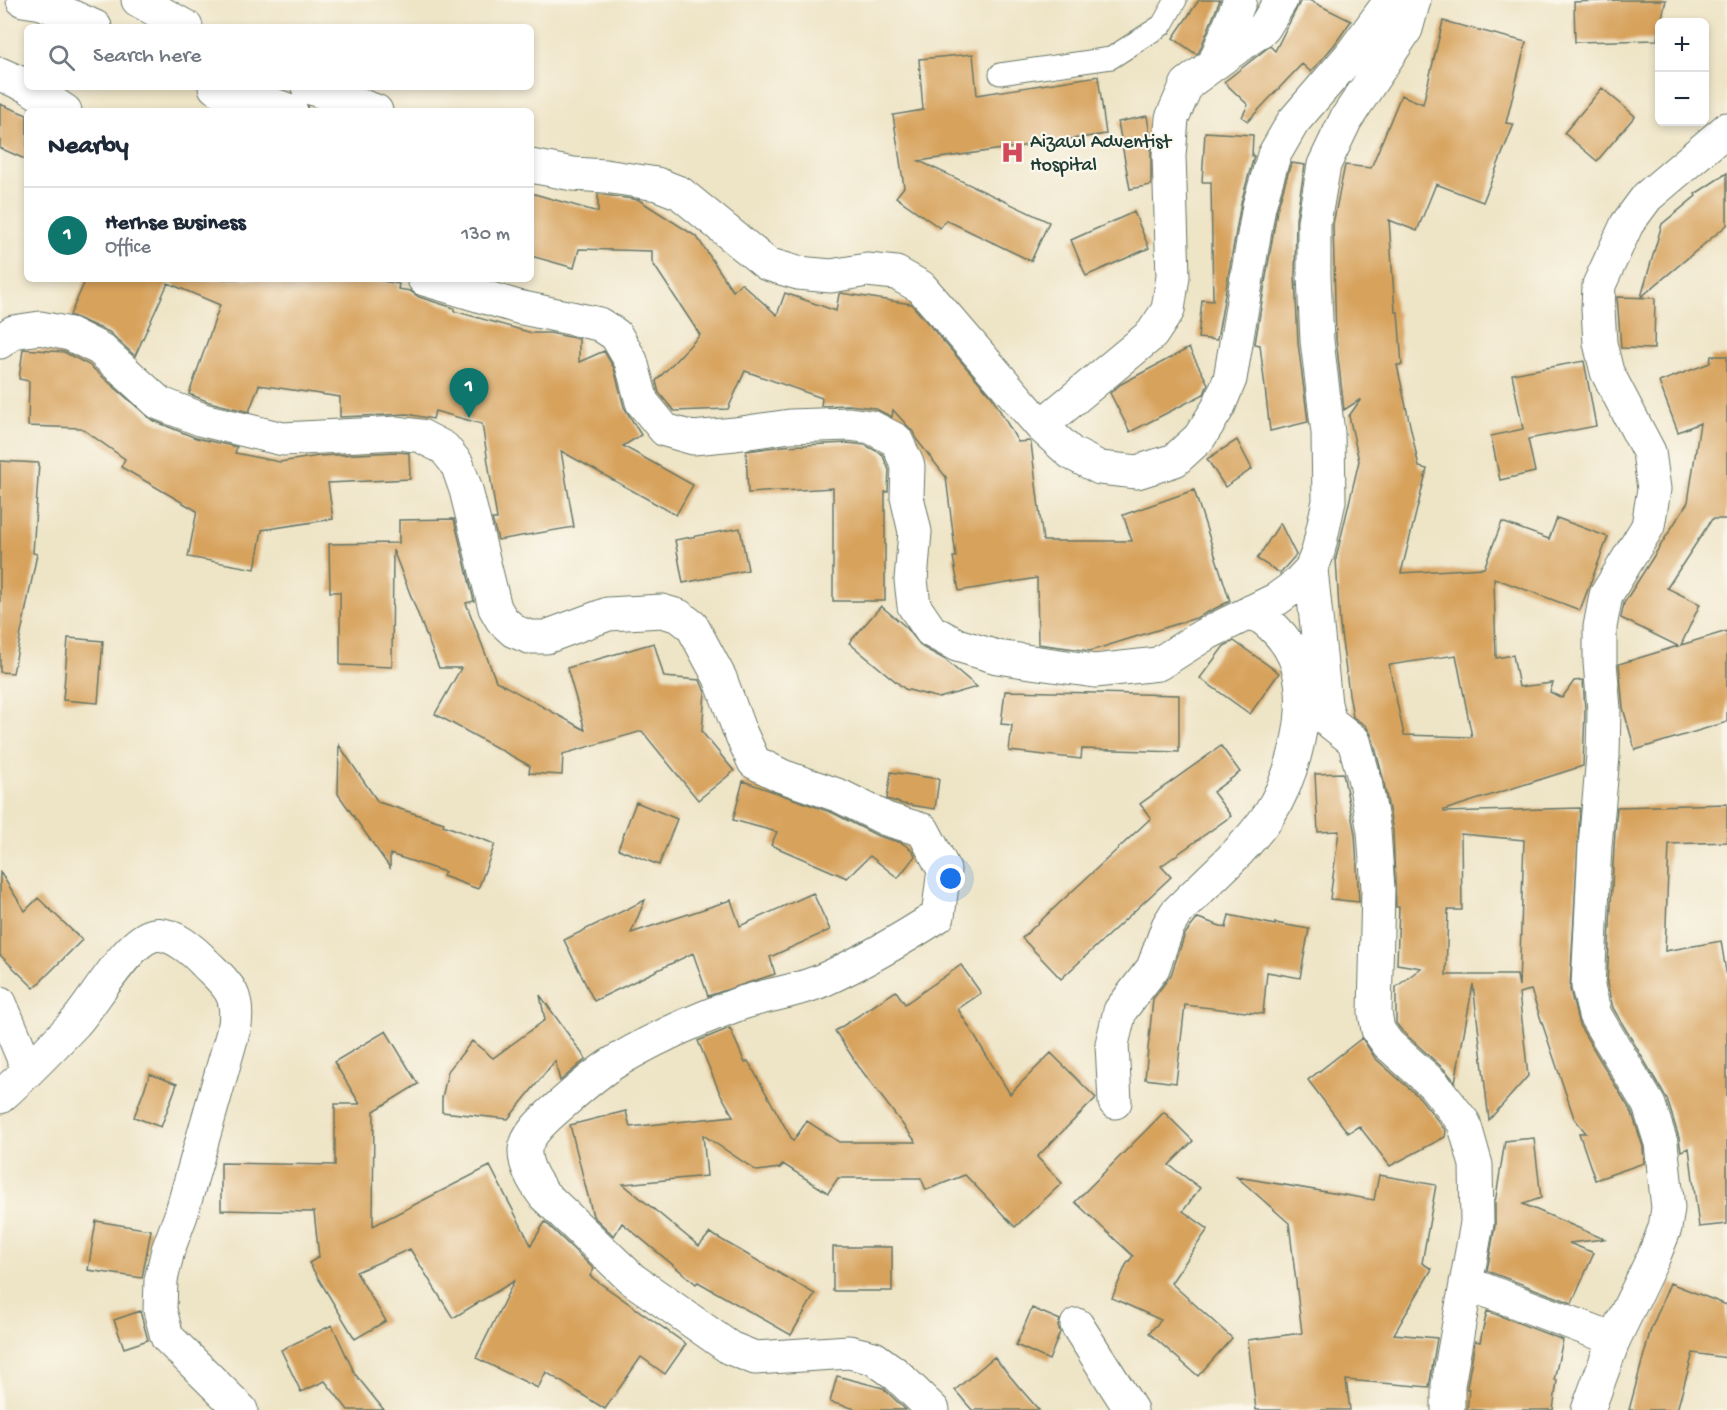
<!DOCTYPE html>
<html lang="en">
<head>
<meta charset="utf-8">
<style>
  :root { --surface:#fff; --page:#f2f2f3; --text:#1f2937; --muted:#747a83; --line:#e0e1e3; --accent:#0f766e }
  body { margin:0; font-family:"Gochi Hand",sans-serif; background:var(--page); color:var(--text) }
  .controls { position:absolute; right:18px; top:18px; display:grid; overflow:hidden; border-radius:9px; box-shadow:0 3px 9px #0003 }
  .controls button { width:54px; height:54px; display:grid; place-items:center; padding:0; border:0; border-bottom:2px solid var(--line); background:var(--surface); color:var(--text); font:30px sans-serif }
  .you { position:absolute; left:951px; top:879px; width:21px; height:21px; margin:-15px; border:4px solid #fff; border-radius:50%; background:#1a73e8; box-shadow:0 0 0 9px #1a73e833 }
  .badge { display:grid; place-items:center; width:39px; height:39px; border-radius:50%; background:var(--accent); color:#fff; font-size:20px; font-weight:700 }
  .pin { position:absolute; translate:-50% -50px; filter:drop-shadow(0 2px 3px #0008) }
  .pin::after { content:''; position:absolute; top:32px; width:21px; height:18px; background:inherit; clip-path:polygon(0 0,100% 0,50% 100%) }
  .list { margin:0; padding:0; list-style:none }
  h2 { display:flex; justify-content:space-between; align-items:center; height:78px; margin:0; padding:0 24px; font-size:26px }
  h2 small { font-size:20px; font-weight:400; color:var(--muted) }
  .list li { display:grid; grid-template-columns:39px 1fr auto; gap:18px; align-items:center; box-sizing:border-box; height:96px; padding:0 24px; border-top:2px solid var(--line) }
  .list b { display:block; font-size:22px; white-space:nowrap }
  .list p { margin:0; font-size:20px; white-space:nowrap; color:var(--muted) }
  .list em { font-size:20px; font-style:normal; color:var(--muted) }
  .icon { flex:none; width:33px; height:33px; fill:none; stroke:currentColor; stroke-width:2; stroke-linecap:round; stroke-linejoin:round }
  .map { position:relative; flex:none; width:1727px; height:1410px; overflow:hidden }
  .search { position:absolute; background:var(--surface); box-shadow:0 3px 9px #0003; left:24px; top:24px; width:510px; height:66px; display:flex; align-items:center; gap:15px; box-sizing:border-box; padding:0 21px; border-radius:9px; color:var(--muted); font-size:22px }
  .panel { position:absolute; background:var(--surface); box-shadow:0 3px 9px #0003; left:24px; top:108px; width:510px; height:174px; border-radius:9px }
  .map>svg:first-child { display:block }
</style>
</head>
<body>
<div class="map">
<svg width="1727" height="1410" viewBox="0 0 1727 1410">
  <rect width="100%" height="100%" fill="#fbf7ec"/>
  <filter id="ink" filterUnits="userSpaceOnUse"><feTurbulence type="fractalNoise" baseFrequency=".0167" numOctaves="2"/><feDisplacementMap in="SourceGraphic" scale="12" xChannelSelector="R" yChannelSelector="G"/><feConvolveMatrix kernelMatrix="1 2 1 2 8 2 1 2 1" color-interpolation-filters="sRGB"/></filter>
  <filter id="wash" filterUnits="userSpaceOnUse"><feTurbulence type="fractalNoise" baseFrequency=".008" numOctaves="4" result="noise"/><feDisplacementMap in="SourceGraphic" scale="24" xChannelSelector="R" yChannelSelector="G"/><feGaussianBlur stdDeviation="1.35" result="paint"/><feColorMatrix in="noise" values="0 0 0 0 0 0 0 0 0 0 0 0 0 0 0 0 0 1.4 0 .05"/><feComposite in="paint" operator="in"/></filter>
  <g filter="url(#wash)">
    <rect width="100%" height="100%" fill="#eee4c6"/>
    <g id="blocks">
      <!-- building -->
      <path fill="#d7a25c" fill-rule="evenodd" d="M1199 0H1220L1199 52 1196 54 1173 38Z
        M1301 0H1309L1351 21 1335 44 1311 72 1302 64 1248 121 1242 117 1248 105 1224 82 1270 46 1275 51Z
        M1621 0H1666L1661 22H1659L1657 40 1575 42 1574 2Z
        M1443 21 1526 42 1506 123 1514 124 1483 202 1436 184 1417 231 1389 220 1395 312H1398L1402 365H1397L1419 467 1427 469 1401 573 1484 568 1502 522 1549 539 1557 518 1608 537 1580 610 1494 578 1496 658 1513 655 1519 687 1553 683 1550 692 1562 698 1574 681 1583 680 1585 710 1583 766 1444 810V812L1580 808 1570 990 1579 1025 1632 1113 1643 1147 1644 1163 1595 1180 1579 1133H1586L1574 1118 1531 990 1519 993 1528 1076 1489 1120 1473 984 1455 1082 1446 1071 1402 1031 1396 1023V987L1421 968 1397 964 1399 907H1396L1393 831 1383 778 1372 736 1366 726 1353 717 1349 694 1340 626 1336 558 1359 461 1349 416 1361 399 1344 410 1336 339 1333 224 1345 165 1371 168 1401 95 1423 104ZM1456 655 1472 737 1404 735 1389 665ZM1461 834 1524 840 1519 986 1517 975H1446L1448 910H1462Z
        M973 54 977 95 1098 76 1106 134 919 161 1049 222 1031 261 946 220 940 228 896 197 904 187 893 115 923 110 919 59Z
        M1602 88 1635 116 1597 161 1564 133Z
        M0 104 27 115V160L0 148Z
        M1147 116 1151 141V185L1130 189 1118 122Z
        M1205 132 1253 135 1252 156H1254L1241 203 1217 340 1198 338 1202 300 1213 301 1211 182H1202Z
        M1291 163 1305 165 1296 219 1295 276 1298 343 1308 422 1270 431 1260 345 1255 344 1277 210Z
        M1727 173V225L1641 297 1662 224 1696 196 1695 194Z
        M531 193 598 212V194L639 200 697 237 733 291 741 283 777 315 785 293 836 311 839 294 841 293 911 304 992 397 1018 442 1029 441 1031 443 1043 541H1132L1123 515 1194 490 1230 601 1196 618 1090 651 1038 644 1037 578 959 591 953 557H956L946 477 917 440 913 432 893 410 892 417 874 408 849 405 821 406 822 398 745 371 728 409 674 411 659 393 656 381 700 335 652 262V251L579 249 574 268 531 256Z
        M1134 212 1149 248 1086 276 1071 240Z
        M86 279H371L399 284 398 289 410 291 419 297 454 308V311L532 333H550L579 339V362L604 351 614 368 624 407 641 435 623 446 693 485 676 515 561 451 574 527 498 540 492 519H497L482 424 435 411 433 419 407 414 340 417V397L259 385 249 412 209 402 189 394 220 305 168 283 135 356 109 332 70 315Z
        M1617 297 1655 298 1654 349 1621 348Z
        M1189 348 1208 384 1204 394 1130 432 1110 393 1121 384Z
        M23 349 64 352 89 365 152 420 196 438 237 447 235 453 280 462 319 456 397 452 409 453 410 479 328 483 333 519 262 530 255 569 188 557 197 511 121 467 125 459 81 428 28 426 29 381 19 379Z
        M1711 356H1727V519H1712L1667 588 1700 604 1681 645 1727 631V722L1635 750 1623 708 1619 664 1678 646 1621 618 1624 603 1688 502 1700 423 1678 432 1659 382 1710 363Z
        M1584 361 1596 426 1528 439 1535 472 1500 480 1491 436 1523 429 1512 374Z
        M1237 440 1252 469 1225 487 1207 459Z
        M848 443 865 445 882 454 889 470 888 492H885V601H833V488L748 493 746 451 783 446Z
        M0 461 39 463 33 553 37 554 13 673 0 672Z
        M454 519 474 601 466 603 496 681 585 730 567 668 654 643 664 677 700 680 705 692 702 732 734 771 698 800 642 731 563 754 562 775 529 773 530 766 435 714 461 668H439L393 550 392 667 340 665V592H330L329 544 399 543V520Z
        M1280 523 1296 555 1280 573 1257 559Z
        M740 528 748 570 683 583 675 540Z
        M881 606 906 627 922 647 944 659 977 687 939 698 905 689 849 643Z
        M68 638 103 641 98 703 63 700Z
        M1234 641 1279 673 1250 714 1200 678 1224 646Z
        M1005 691 1179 695V752L1082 749 1081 759 1009 751 1012 725 1001 724Z
        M339 745 378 802 444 823 443 825 495 844 478 889 443 876 445 872 390 854V868L338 794Z
        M1221 746 1240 772 1213 792 1231 816 1161 866 1171 877 1061 979 1022 938 1151 818 1140 804Z
        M891 772 939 779 935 809 903 804 887 799Z
        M1343 773 1355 834 1359 902 1330 899 1339 831 1318 832 1315 774Z
        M743 781 833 813 878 836 902 843 913 851 915 856 898 878 870 856 847 878 771 845 777 832 733 820Z
        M636 802 677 819 659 865 618 849Z
        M1727 804V842L1669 844 1665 951 1721 941 1727 978V1224L1699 1227 1689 1148 1681 1151 1679 1138 1667 1099 1613 1008 1607 984 1614 847 1617 807Z
        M0 872 25 911 38 898 82 940 34 988 0 955Z
        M813 893 830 930 770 957 775 974 708 996 693 953 594 1001 564 940 645 900 631 933 731 900 740 926Z
        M1229 915 1275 925V923L1309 929 1300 978 1267 972 1263 1014 1185 1005 1176 1083 1145 1079 1153 999 1171 975 1185 934 1198 918 1226 928Z
        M961 965 981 993 958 1009 1010 1094 1051 1053 1096 1098 1037 1157 1062 1183 1015 1227 965 1175 926 1190 921 1178H838L828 1193 783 1164 780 1168 757 1171 703 1135 707 1176 623 1184 699 1246 710 1233 815 1294 791 1335 698 1282 696 1284 622 1223 614 1236 593 1216 570 1125 626 1111 630 1127 733 1116 719 1091 698 1041 730 1028 745 1063 748 1061 793 1141 807 1121 839 1142H916L859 1067 835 1031 896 991 905 1004Z
        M540 995 586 1059 560 1081 555 1061 508 1119 442 1112V1098L448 1071 472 1041 493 1058 545 1020Z
        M386 1031 418 1084 374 1111 373 1226 490 1166 531 1245 545 1222 594 1269 590 1276 686 1344 665 1374 641 1357 605 1409 546 1372 538 1388 476 1358 514 1281 453 1318 410 1249 356 1272 386 1321 355 1339 309 1263 319 1257 314 1212 221 1210V1163L335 1165V1104H360L334 1062Z
        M1362 1038 1375 1058 1420 1098 1446 1131 1445 1137 1390 1166 1359 1126 1348 1133 1308 1080Z
        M150 1074 177 1084 161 1127 134 1117Z
        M1164 1112 1193 1141 1169 1165 1200 1188 1183 1211 1208 1229 1171 1283 1232 1338 1198 1376 1149 1333 1161 1320 1112 1298 1126 1265 1133 1256 1075 1202Z
        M1534 1138 1541 1198 1523 1204 1604 1239 1569 1243 1594 1253 1572 1303 1487 1271 1495 1226V1203L1505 1141Z
        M1379 1175 1436 1185 1422 1263 1432 1269 1394 1334 1437 1338 1429 1387 1346 1380 1350 1410H1256L1248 1340 1302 1333 1289 1223 1237 1177 1374 1200Z
        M96 1221 151 1230 142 1278 88 1270Z
        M833 1247H892V1291H833Z
        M1670 1283 1727 1305V1358L1693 1353 1677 1410H1629L1650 1332Z
        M1032 1308 1060 1320 1058 1326 1060 1332 1049 1360 1016 1345Z
        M140 1311 148 1340 124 1348 114 1320Z
        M1487 1311 1563 1340 1554 1380H1557L1553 1410H1467L1469 1389H1467V1387L1475 1341 1480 1342Z
        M332 1325 355 1374 384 1410H348L325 1381 301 1392 281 1350Z
        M994 1357 1019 1387 1039 1410H972L955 1390Z
        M837 1376 883 1388 906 1410H859L830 1402Z"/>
    </g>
  </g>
  <g filter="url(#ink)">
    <use href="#blocks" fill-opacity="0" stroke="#677767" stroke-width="1.5"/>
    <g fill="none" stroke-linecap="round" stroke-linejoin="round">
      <defs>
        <path id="service" d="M1000 74 1111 58 1162 25 1176 0"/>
        <path id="minor" d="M23 0 42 3 95 27
          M138 0 186 27
          M1214 64 1264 28 1281 0
          M0 74 27 86
          M29 87 65 111
          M215 87 225 93 263 101 291 111
          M308 87 376 111
          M531 166 573 174 605 176 657 184 680 193 767 264 798 273 831 276 867 270 896 273 921 287 1041 426 1071 453 1100 468 1137 472 1175 460 1199 438 1218 408 1230 379 1259 206 1274 155 1293 122 1350 56 1391 0
          M424 279 518 307 599 324 616 335 631 361 642 402 665 430 693 438 735 434 790 426 849 424 871 427 896 440 908 466 907 497 915 532 911 580 914 606 931 631 957 645 997 657 1095 671 1158 664 1204 635 1277 599 1295 586 1311 569 1318 552 1329 501 1328 433 1317 341 1314 276V222L1324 165 1346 119 1406 29 1414 0
          M0 342 13 332 40 328 70 334 100 349 159 403 203 420 283 439 398 433 421 436 444 448 457 464 466 490 495 608 502 620 514 631 529 637H546L608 614 662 611 679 616 692 626 720 678 738 727 754 762 782 776 840 796 886 819 923 830 944 870 938 916C901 940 863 962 823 980 794 993 760 995 731 1007 691 1022 651 1040 615 1062 593 1075 574 1094 555 1110 544 1120 527 1134 525 1150 524 1166 535 1183 544 1195L632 1279 730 1348 755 1358 849 1352 874 1358 896 1374 933 1410
          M1041 426 1152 334 1168 310 1173 276 1169 156 1172 118 1187 84 1214 64 1240 0
          M1311 569 1325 704 1330 722 1354 741 1365 781 1374 832 1378 889 1375 1012 1378 1030 1388 1044 1434 1085 1464 1123 1476 1165 1477 1223 1448 1385V1410
          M0 1003 28 1069
          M0 1097C26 1074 51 1048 75 1023 94 1002 128 940 154 935 171 931 195 952 205 963 227 985 239 992 235 1025L181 1215 168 1250 161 1280 160 1310 167 1337 241 1410
          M1115 1102 1112 1044 1120 1011 1153 968 1168 926 1176 913C1206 882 1243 852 1268 816 1293 778 1311 712 1298 667 1291 643 1273 624 1252 611
          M1466 1283 1614 1339
          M1077 1325 1131 1410
          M1588 1410 1614 1339 1654 1256 1665 1228 1668 1208 1661 1143 1649 1105 1595 1015 1588 986 1595 846 1603 756 1604 709 1600 662V627L1606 595 1648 526 1654 489 1649 452 1607 372 1600 343 1598 309 1599 285 1627 224 1647 197 1727 129"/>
      </defs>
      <!-- service casing -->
      <use href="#service" stroke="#677767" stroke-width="23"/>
      <!-- minor casing -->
      <use href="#minor" stroke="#677767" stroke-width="35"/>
      <!-- service -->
      <use href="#service" stroke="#fff" stroke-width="21"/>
      <!-- minor -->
      <use href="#minor" stroke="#fff" stroke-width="33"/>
    </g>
  </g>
  <!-- icons -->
  <defs>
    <symbol id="hospital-bare" viewBox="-9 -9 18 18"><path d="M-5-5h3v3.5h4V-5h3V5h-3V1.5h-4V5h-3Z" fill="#d1495b" stroke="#fbf7ec" stroke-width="2.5" paint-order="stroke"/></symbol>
  </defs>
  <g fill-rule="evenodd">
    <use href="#hospital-bare" x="996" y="136" width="33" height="33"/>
  </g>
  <g text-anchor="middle" stroke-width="4.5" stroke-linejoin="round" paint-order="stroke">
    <!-- poi labels -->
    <g font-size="20" fill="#1f3d34" stroke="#fbf7ec" text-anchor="start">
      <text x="1030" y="147">Aizawl Adventist<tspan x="1030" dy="23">Hospital</tspan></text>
    </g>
  </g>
</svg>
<div class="controls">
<button>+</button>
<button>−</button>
</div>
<div class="you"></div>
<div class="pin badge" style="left:469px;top:418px">1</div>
<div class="search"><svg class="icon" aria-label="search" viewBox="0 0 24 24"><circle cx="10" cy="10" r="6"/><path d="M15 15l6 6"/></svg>Search here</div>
<section class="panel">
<h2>Nearby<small></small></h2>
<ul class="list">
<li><span class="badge">1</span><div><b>Herhse Business</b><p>Office</p></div><em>130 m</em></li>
</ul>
</section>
</div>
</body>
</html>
